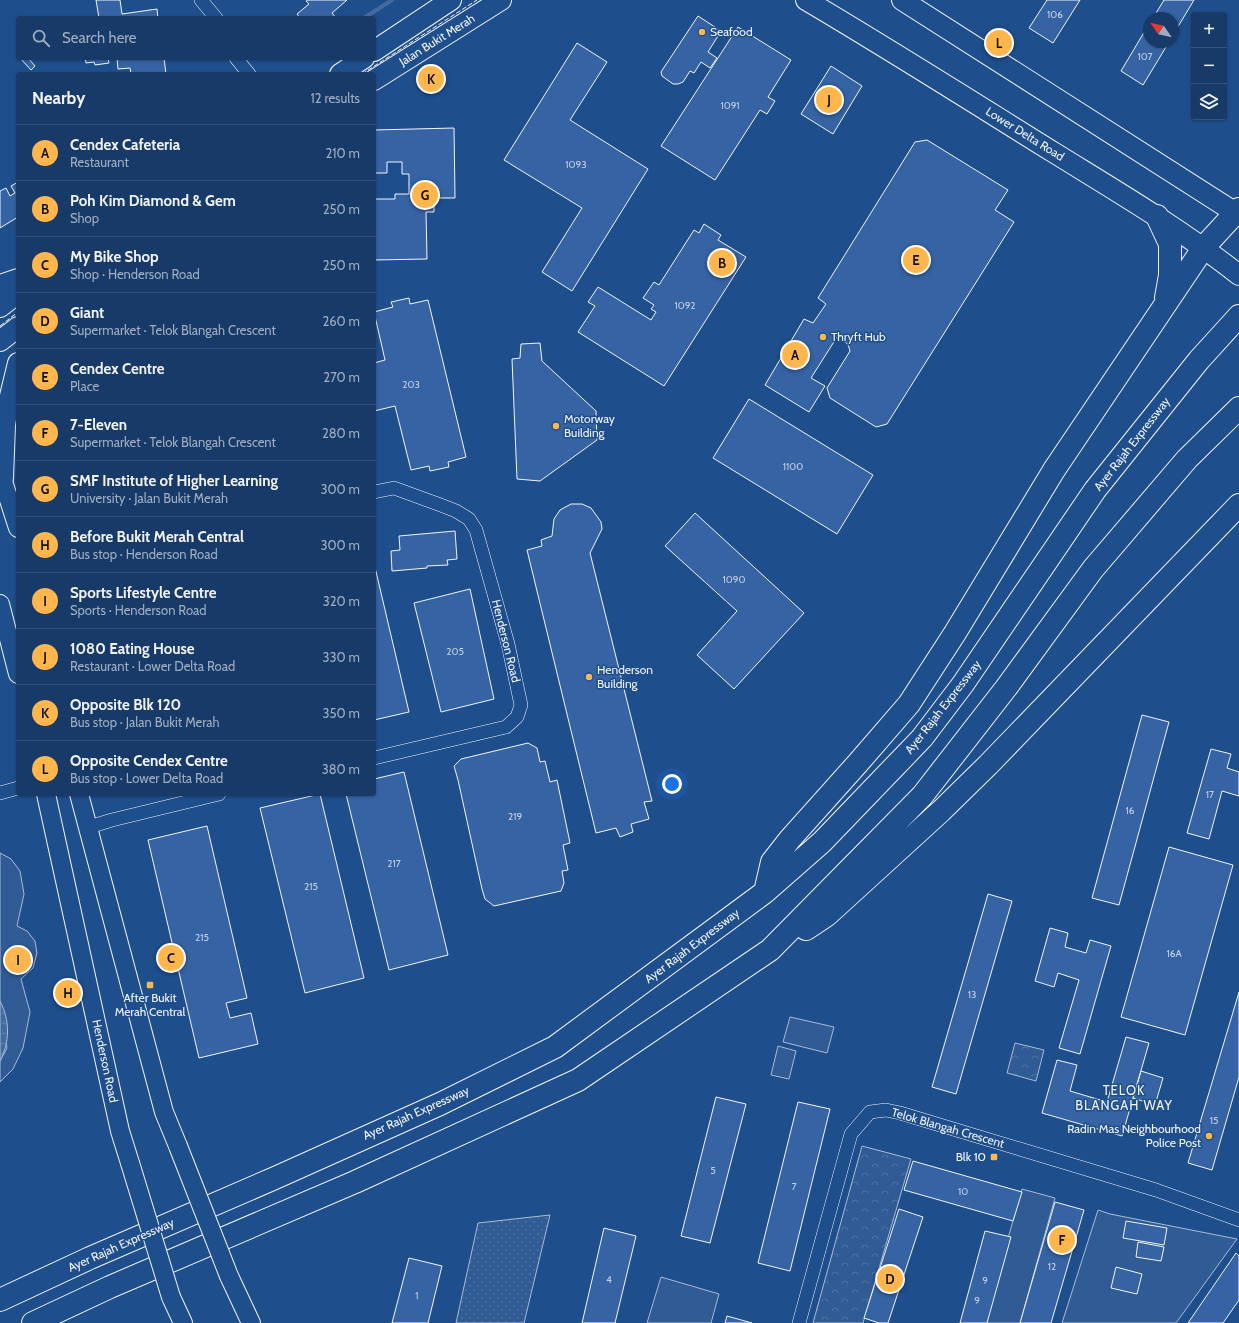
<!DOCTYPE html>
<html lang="en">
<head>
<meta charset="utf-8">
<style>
  :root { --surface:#173a69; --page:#244571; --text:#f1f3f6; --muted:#9eadc0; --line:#36547d; --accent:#ffb74d }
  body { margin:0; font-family:Cabin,sans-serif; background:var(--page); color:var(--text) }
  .controls { position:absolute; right:12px; top:12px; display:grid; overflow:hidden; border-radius:4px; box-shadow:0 1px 3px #0004 }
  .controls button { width:36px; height:36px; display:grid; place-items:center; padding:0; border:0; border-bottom:1px solid var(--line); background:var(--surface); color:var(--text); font:20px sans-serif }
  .compass { position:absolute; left:1143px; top:12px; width:36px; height:36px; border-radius:50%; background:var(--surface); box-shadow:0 1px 3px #0004; rotate:304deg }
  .you { position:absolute; left:672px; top:784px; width:14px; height:14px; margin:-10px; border:3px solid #fff; border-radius:50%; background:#1a73e8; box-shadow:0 0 0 6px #1a73e833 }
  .badge { display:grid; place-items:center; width:26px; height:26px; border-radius:50%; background:var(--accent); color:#111; font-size:13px; font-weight:700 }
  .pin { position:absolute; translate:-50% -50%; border:2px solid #fff; box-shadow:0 1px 4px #0006 }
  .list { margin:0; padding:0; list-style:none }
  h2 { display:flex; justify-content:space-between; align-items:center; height:52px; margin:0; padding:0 16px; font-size:17px }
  h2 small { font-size:13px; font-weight:400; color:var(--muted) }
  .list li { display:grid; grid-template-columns:26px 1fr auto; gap:12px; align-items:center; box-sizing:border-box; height:56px; padding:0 16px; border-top:1px solid var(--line) }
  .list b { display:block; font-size:15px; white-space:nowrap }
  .list p { margin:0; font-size:13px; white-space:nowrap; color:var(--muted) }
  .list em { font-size:13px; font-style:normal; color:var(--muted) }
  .icon { flex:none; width:22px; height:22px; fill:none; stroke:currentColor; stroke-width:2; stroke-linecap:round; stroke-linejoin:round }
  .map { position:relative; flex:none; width:1239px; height:1323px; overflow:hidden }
  .search { position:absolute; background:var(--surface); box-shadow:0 1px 3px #0004; left:16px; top:16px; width:360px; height:44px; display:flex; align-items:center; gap:10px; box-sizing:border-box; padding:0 14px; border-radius:4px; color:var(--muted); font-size:15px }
  .panel { position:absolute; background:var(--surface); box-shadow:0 1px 3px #0004; left:16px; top:72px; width:360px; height:724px; border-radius:4px }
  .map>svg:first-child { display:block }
</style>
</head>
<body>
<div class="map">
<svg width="1239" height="1323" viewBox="0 0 1239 1323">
  <defs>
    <pattern id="grass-dots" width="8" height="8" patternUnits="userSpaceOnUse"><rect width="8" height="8" fill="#305b95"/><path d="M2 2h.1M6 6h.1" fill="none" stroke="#4e73a5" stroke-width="1.8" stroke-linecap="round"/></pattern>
    <pattern id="park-crowns" width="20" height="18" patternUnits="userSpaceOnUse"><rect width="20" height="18" fill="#305b95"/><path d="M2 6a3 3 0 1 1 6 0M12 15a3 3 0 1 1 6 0" fill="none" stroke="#4e73a5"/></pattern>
    <pattern id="water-waves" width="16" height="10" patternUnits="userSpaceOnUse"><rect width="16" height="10" fill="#446ba0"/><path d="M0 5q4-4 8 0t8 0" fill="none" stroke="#5f81ae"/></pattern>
  </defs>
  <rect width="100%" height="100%" fill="#1f4e8c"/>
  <!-- grass -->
  <path fill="url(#grass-dots)" stroke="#a8bbd7" d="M550 1215 524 1323H456L478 1223Z"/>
  <!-- park -->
  <path fill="url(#park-crowns)" stroke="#a8bbd7" d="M1015 1043 1044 1050 1036 1081 1007 1073Z
    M862 1146 911 1159 863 1323H813Z"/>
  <!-- built -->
  <path fill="#305b95" stroke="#a8bbd7" d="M0 853 11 859 20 871 24 894 17 926 27 931 35 941 37 953 33 968 21 979 30 1012 23 1048 13 1069 0 1082V1061L7 1048 0 1001Z
    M790 1017 834 1027 827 1053 783 1042Z
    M778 1046 796 1051 789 1079 771 1075Z
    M1022 1189 1055 1198 1020 1323H984Z
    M1098 1210 1110 1214 1237 1239 1176 1323H1062Z
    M661 1277 719 1294 711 1323H647Z"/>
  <!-- water -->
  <path fill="url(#water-waves)" stroke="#a8bbd7" d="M0 1001C10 1020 10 1042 0 1061Z"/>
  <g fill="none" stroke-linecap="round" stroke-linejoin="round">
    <!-- stream -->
    <path stroke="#446ba0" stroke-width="4" d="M364 18 392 0"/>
  </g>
  <!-- building -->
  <path fill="#3563a3" stroke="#f2f6ff" d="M96 0H120L122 14 157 9 158 18H99Z
    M308 0H347L332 13 336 18H300L297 14 309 4 306 1Z
    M1047 0H1080L1053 43 1029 28Z
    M1164 0H1194L1173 35V18H1153Z
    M698 16 721 31 708 52 717 58 710 68 701 62 694 73 690 71 683 82 678 84H673L662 76 661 72Z
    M1149 24V42H1169L1143 85 1121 71Z
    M738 27 791 60 768 97 775 101 767 114 760 110 715 180 661 146Z
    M577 43 607 62 570 120 648 169 572 291 542 272 582 208 504 160Z
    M20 58H28L35 66 31 70Z
    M85 58H108L109 63 95 65 94 62 86 63Z
    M117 58H164L166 74H131L130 68 118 69Z
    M831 66 862 86 833 134 801 114Z
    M454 128 455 198H434V212H426L427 259 374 260V199H395V194H409V174H402V162H387V173H375L374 130Z
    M927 140 1008 190 995 210 1014 222 887 424 876 427 830 398 827 388 850 351 848 344 837 337 811 378 825 386 809 412 765 385 804 319 813 323 826 304 818 298 915 142Z
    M18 182V217L0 228V191L6 188 10 196 15 193 11 186Z
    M704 224 721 235 718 240 746 257 664 386 578 332 595 306 588 302 598 287 651 320 656 312 651 309 654 305 643 298 654 282 659 285 694 230 699 233Z
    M409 298 410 304 428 300 466 457 448 462 449 467 430 471 429 466 411 470 395 406 374 411V363L385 360 374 312 393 307 391 302Z
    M540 343 542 361 596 411 597 440 540 481 517 479 512 359 520 358 521 344Z
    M749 399 873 475 837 534 713 458Z
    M571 504H582L591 508 601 522 602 529 590 553 652 801 644 802 649 819 631 824 633 832 620 837 616 828 596 833 527 550 542 546 541 540 552 536 554 519 560 510Z
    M695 513 804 613 734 689 697 655 737 611 665 546Z
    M455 531 457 559 447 560 448 565 427 566V568L392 571 391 551 400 550 399 536Z
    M374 563 409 712 374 720Z
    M470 589 494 699 441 712 414 603Z
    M1142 715 1169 722 1119 905 1092 898Z
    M528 743 537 748 540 762 545 761 550 782 557 780 570 843 563 845 568 870 562 871 564 883 561 891 494 906 485 899 482 889 458 780 454 766 461 759Z
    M1211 749 1231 754 1227 768 1239 772V796L1222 791 1209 839 1187 833Z
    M404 772 448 955 389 970 346 794H374V779Z
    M320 794 364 978 305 993 260 808Z
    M207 826 247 998 226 1003 230 1018 251 1013 258 1044 199 1058 148 840Z
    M1169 847 1233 865 1185 1035 1121 1017Z
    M988 894 1012 901 956 1094 932 1087Z
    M1050 928 1068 933 1065 947 1086 953 1090 940 1111 946 1080 1054 1059 1048 1079 980 1058 973 1054 987 1035 981Z
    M1239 992V1077L1212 1170 1188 1163Z
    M1126 1037 1149 1043 1122 1136 1042 1113 1057 1060 1077 1065 1070 1091 1107 1102Z
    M1141 1071 1163 1078 1155 1105 1133 1098Z
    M716 1097 746 1104 710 1243 681 1236Z
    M798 1102 830 1109 790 1271 758 1263Z
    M913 1161 1022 1192 1013 1221 904 1190Z
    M1055 1202 1084 1210 1051 1323H1020Z
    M899 1209 923 1217 888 1323H879L864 1318Z
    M1126 1221 1167 1228 1164 1245 1123 1238Z
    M604 1228 636 1236 615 1323H582Z
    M985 1231 1011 1237 987 1323H960Z
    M1138 1242 1164 1247 1161 1261 1136 1257Z
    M1236 1253 1239 1256V1300L1223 1323H1188Z
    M409 1258 442 1266 428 1323H392Z
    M1116 1267 1142 1274 1137 1294 1111 1288Z
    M727 1316 752 1323H725Z"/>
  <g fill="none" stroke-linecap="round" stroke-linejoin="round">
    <defs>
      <path id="street" d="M201 0 216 18
        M236 58 249 74
        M374 492 394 488 438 504 456 511 469 519 476 530 508 644 521 705 517 717 506 727 374 758
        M0 793 18 788
        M89 827 112 820 219 794
        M799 1323 851 1134 870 1112 886 1110 900 1113 1156 1190 1239 1220"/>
      <path id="secondary" d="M0 472 18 528
        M0 604 18 674
        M46 794 120 1131 130 1163
        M79 794 164 1112 178 1146
        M229 1276 251 1323
        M171 1297 183 1323"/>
      <path id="primary" d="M806 0C889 49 971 101 1053 152 1116 191 1181 229 1239 275
        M902 0 1239 215
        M374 51 451 0
        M340 74 364 58
        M374 80 501 0
        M0 285 18 279
        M0 307 18 293
        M0 341 18 327
        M3 478 5 425 9 400 18 363"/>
      <path id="highway" d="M1157 216 1170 244V275L1166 298
        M765 892 772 862 790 839 858 763 909 704 955 633 1054 470 1204 247 1239 209
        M806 929 827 915 941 811 988 765 1239 505
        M0 1300 90 1258 275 1178 440 1104 555 1047 765 892 822 842 922 738 963 684 1095 490 1199 360 1239 316
        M33 1323 110 1287 355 1182 578 1080 770 950 922 796 1006 688 1093 569 1187 459 1239 408"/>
    </defs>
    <!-- street casing -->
    <use href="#street" stroke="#f2f6ff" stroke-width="14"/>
    <!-- secondary casing -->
    <use href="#secondary" stroke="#f2f6ff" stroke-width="20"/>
    <!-- primary casing -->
    <use href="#primary" stroke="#f2f6ff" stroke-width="22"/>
    <!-- highway casing -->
    <use href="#highway" stroke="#f2f6ff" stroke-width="24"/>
    <!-- street -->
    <use href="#street" stroke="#1f4e8c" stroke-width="13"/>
    <!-- secondary -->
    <use href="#secondary" stroke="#1f4e8c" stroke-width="18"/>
    <!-- primary -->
    <use href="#primary" stroke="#1f4e8c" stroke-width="20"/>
    <!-- highway -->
    <use href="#highway" stroke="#1f4e8c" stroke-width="22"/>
    <defs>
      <path id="secondary-bridge" d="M178 1146 229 1276
        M130 1163 171 1297"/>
    </defs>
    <!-- secondary-bridge casing -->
    <use href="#secondary-bridge" stroke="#f2f6ff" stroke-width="20" stroke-linecap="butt"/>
    <!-- secondary-bridge -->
    <use href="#secondary-bridge" stroke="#1f4e8c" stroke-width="18"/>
    <!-- fence -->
    <path stroke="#f2f6ff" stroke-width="1" stroke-dasharray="5 2" stroke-linecap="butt" d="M362 74 477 0
      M0 326 18 312"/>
  </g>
  <!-- markers -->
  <g fill="#ffb74d" stroke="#1f4e8c" stroke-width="1.5">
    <circle cx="702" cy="32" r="4"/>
    <circle cx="823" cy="337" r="4"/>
    <circle cx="556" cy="426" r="4"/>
    <circle cx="589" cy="677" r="4"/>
    <rect x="146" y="981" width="8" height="8" rx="2"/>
    <circle cx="1209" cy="1136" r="4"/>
    <rect x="990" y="1153" width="8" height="8" rx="2"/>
  </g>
  <g text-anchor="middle" stroke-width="3" stroke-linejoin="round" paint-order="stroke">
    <!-- number labels -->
    <g font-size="10" fill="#c3d1e8">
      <text x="1055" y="18">106</text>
      <text x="1145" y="60">107</text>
      <text x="730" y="109">1091</text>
      <text x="576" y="168">1093</text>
      <text x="685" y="309">1092</text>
      <text x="411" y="388">203</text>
      <text x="793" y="470">1100</text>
      <text x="734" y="583">1090</text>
      <text x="455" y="655">205</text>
      <text x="1210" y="798">17</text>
      <text x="1130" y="814">16</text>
      <text x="515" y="820">219</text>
      <text x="394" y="867">217</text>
      <text x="311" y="890">215</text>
      <text x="202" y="941">215</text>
      <text x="1174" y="957">16A</text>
      <text x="972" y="998">13</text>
      <text x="1214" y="1124">15</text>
      <text x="713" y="1174">5</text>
      <text x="794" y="1190">7</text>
      <text x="963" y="1195">10</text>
      <text x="1052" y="1270">12</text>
      <text x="609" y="1283">4</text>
      <text x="985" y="1284">9</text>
      <text x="417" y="1299">1</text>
      <text x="977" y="1304">9</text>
    </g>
    <!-- poi labels -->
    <g font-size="12" fill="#f2f6ff" stroke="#1f4e8c" text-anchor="start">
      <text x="710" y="36">Seafood</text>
      <text x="831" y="341">Thryft Hub</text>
      <text x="564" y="423">Motorway<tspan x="564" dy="14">Building</tspan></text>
      <text x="597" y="674">Henderson<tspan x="597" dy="14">Building</tspan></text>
      <text x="150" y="1002" text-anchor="middle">After Bukit<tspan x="150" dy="14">Merah Central</tspan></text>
      <text x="1201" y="1133" text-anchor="end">Radin Mas Neighbourhood<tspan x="1201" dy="14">Police Post</tspan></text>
      <text x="986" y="1161" text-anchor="end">Blk 10</text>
    </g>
    <!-- street labels -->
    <g font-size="12" fill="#f2f6ff" stroke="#1f4e8c">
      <text transform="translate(437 40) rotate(-32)" y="4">Jalan Bukit Merah</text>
      <text transform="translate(1025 134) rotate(32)" y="4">Lower Delta Road</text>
      <text transform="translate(1132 444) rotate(-52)" y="4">Ayer Rajah Expressway</text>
      <text transform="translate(506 641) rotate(76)" y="4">Henderson Road</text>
      <text transform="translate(943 707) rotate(-52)" y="4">Ayer Rajah Expressway</text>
      <text transform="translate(692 946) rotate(-37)" y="4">Ayer Rajah Expressway</text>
      <text transform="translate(105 1061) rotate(78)" y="4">Henderson Road</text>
      <text transform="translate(416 1113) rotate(-24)" y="4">Ayer Rajah Expressway</text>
      <text transform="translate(948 1128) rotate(16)" y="4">Telok Blangah Crescent</text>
      <text transform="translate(121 1245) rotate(-24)" y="4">Ayer Rajah Expressway</text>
    </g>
    <!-- neighbourhood labels -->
    <g font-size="13" letter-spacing="1" fill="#f2f6ff" stroke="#1f4e8c">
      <text x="1124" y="1095">TELOK<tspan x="1124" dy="15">BLANGAH WAY</tspan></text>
    </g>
  </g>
</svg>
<div class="controls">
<button>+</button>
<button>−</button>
<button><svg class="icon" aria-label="layers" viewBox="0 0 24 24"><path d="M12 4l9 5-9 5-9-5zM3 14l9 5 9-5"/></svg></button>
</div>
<svg class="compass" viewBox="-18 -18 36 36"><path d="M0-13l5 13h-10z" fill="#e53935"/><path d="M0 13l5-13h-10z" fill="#9eadc0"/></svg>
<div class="you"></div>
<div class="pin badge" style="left:795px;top:355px">A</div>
<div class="pin badge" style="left:722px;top:263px">B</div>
<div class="pin badge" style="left:171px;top:958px">C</div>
<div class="pin badge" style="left:890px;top:1279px">D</div>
<div class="pin badge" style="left:916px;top:260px">E</div>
<div class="pin badge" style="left:1062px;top:1240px">F</div>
<div class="pin badge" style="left:425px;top:195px">G</div>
<div class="pin badge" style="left:68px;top:993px">H</div>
<div class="pin badge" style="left:18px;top:960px">I</div>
<div class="pin badge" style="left:829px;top:100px">J</div>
<div class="pin badge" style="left:431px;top:79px">K</div>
<div class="pin badge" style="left:999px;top:43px">L</div>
<div class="search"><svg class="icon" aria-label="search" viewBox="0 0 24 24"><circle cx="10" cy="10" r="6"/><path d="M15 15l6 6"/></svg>Search here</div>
<section class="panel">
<h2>Nearby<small>12 results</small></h2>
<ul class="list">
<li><span class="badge">A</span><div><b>Cendex Cafeteria</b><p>Restaurant</p></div><em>210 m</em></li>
<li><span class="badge">B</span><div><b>Poh Kim Diamond &amp; Gem</b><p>Shop</p></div><em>250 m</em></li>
<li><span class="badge">C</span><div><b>My Bike Shop</b><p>Shop · Henderson Road</p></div><em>250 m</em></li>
<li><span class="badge">D</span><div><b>Giant</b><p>Supermarket · Telok Blangah Crescent</p></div><em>260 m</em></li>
<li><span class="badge">E</span><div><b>Cendex Centre</b><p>Place</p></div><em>270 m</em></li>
<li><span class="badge">F</span><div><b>7-Eleven</b><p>Supermarket · Telok Blangah Crescent</p></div><em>280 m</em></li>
<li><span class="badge">G</span><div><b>SMF Institute of Higher Learning</b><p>University · Jalan Bukit Merah</p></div><em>300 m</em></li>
<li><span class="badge">H</span><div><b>Before Bukit Merah Central</b><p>Bus stop · Henderson Road</p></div><em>300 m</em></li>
<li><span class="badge">I</span><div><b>Sports Lifestyle Centre</b><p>Sports · Henderson Road</p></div><em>320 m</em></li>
<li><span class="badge">J</span><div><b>1080 Eating House</b><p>Restaurant · Lower Delta Road</p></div><em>330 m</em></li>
<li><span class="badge">K</span><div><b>Opposite Blk 120</b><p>Bus stop · Jalan Bukit Merah</p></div><em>350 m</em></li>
<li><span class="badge">L</span><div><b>Opposite Cendex Centre</b><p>Bus stop · Lower Delta Road</p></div><em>380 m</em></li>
</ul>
</section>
</div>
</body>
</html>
